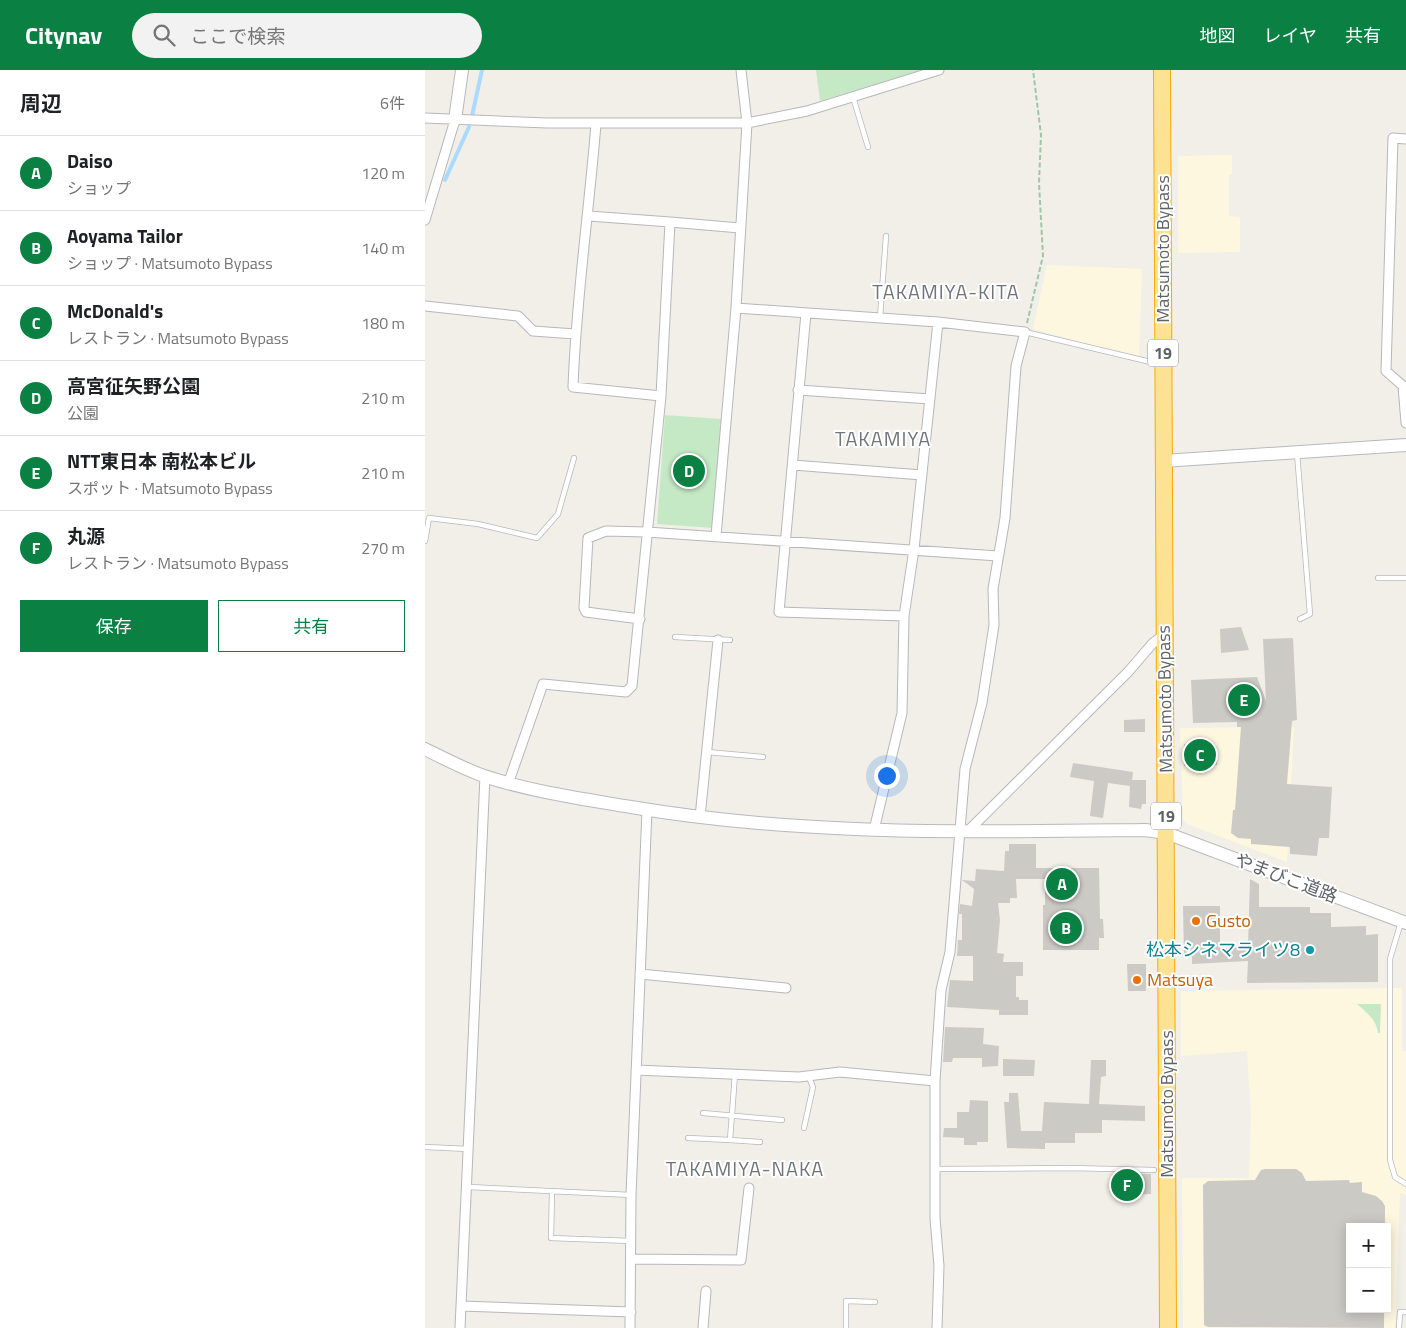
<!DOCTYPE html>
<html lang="ja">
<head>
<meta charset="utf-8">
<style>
  :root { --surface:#fff; --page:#f2f2f2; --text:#202124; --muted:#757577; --line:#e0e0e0; --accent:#0b8043 }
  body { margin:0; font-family:"Titillium Web","Noto Sans JP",sans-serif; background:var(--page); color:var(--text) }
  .controls { position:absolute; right:15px; bottom:15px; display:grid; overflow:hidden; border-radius:0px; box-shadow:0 2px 12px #0003 }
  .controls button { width:45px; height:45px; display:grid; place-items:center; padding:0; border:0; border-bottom:1px solid var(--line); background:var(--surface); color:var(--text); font:25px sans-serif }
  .you { position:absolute; left:461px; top:705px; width:18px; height:18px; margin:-12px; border:4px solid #fff; border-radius:50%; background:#1a73e8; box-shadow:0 0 0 8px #1a73e833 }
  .badge { display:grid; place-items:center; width:32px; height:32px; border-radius:50%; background:var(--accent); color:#fff; font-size:16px; font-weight:700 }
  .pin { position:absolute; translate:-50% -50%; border:2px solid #fff; box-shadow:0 1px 5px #0006 }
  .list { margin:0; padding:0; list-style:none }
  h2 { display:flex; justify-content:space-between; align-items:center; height:65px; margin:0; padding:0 20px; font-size:21px }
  h2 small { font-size:16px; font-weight:400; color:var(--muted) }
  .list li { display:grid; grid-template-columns:32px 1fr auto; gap:15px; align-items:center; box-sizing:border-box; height:75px; padding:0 20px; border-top:1px solid var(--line) }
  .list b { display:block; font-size:19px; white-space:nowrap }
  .list p { margin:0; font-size:16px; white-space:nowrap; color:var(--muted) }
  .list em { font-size:16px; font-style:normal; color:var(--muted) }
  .actions { display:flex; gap:10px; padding:15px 20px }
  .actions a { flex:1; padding:11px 0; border:1px solid var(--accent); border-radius:0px; text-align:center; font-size:18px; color:var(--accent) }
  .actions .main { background:var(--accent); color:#fff }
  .icon { flex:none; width:28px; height:28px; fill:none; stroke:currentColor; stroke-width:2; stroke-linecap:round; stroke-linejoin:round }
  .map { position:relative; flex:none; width:981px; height:1258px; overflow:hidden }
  header { display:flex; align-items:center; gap:30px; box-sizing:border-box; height:70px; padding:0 25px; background:var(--accent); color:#fff }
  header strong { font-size:24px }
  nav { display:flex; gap:28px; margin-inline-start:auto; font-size:18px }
  .search { width:350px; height:45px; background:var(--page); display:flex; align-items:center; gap:12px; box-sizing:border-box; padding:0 18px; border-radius:28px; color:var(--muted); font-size:19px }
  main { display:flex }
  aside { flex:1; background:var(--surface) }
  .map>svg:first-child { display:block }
</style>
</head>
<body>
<header>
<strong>Citynav</strong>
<div class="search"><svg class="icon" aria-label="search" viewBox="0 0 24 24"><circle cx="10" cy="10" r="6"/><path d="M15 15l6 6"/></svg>ここで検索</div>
<nav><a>地図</a><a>レイヤ</a><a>共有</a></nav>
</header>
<main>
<aside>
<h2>周辺<small>6件</small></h2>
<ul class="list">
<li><span class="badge">A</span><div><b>Daiso</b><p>ショップ</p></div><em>120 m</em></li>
<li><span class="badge">B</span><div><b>Aoyama Tailor</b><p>ショップ · Matsumoto Bypass</p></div><em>140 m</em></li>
<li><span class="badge">C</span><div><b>McDonald's</b><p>レストラン · Matsumoto Bypass</p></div><em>180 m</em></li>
<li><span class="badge">D</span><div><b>高宮征矢野公園</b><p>公園</p></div><em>210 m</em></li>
<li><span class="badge">E</span><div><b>NTT東日本 南松本ビル</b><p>スポット · Matsumoto Bypass</p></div><em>210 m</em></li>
<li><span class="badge">F</span><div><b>丸源</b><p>レストラン · Matsumoto Bypass</p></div><em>270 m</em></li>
</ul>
<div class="actions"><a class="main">保存</a><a>共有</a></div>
</aside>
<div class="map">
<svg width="981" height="1258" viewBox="0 0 981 1258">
  <rect width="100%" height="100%" fill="#f1efe8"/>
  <!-- commercial -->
  <path fill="#fef7e0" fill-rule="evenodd" d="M807 85V104L804 105V146L815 147V182L753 183V86Z
    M622 195 717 199 714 288 608 259Z
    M869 657 862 792 762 754 758 750 755 658Z
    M977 918V981H981V1125L975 1123 970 1258H758L757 1108H824L826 1046 822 981 756 986V921ZM925 1157H962V1239H925Z"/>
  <!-- green -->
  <path fill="#c5e8c5" d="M391 0H497L395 31Z
    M240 345 296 349 288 458 232 454Z
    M932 934H956L955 963H953C951 949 942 943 932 934Z"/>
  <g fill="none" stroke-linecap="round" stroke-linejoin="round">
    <!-- stream -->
    <path stroke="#aadaff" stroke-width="4" d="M47 46 57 0
      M20 110 44 57"/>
  </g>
  <!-- building -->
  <path fill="#cccac5" d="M816 557 824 580 796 583 795 559Z
    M868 568 872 650 867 651 862 714 907 717 904 768H894L892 786 865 784V777L826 774V769L813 768 806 763 808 740H810L816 657H812V652L768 653 766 610 832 607 841 631 838 569Z
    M720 649V662H699V650Z
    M787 673V677H792V695L759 696V674Z
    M648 693 708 702 707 710H721V734H717L716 739 704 737 705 716 683 713 678 748 665 746 669 711 645 707Z
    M584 774H611V798H674L675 849H678L679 868H674V880H618V835H620V809H591L592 828H585V833H573L575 850 572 883 579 884 578 892H598V906H591V927H594V930H603V945H574V940L522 937 525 910 548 911V886H532L533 870H537V844H534L535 834 547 836 549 819 537 810 550 811 551 799 579 801 580 781H584Z
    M825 809 834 814V837H885V843H906V857L941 856V865L953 864V912L822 913 823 891 767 894V887H759L758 836H795V878L823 877Z
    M702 894H721V921H703Z
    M520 957 559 958 558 974 574 976 573 996 557 997V988H528L527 992H518Z
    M578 989 610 990 609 1006H578Z
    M666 990H681V1006L676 1007 674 1034 720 1036V1051L677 1050V1063H650V1073H620V1079L582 1078 579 1032H584V1023H593L596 1061H617L619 1032 664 1034Z
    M545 1030 563 1031V1072H552V1075H539V1068L518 1067 519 1058H532V1042H544Z
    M840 1099H871L877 1103 881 1111 924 1110 925 1113 937 1112V1122L951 1126 957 1131 960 1136V1157H925V1239H959V1258L783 1257 779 1255 778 1115 783 1111 830 1110 836 1100Z
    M696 1103 726 1104V1124L698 1125V1122H692V1107H696Z"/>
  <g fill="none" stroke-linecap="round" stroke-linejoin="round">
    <defs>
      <path id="lane" d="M428 27 443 77
        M455 248 461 166
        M600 262 734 294
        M872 383 885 544 875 549
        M0 471 4 448 53 454 112 468 133 444 149 388
        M953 508H981
        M250 567 305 570
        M282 682 338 687
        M976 852 965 889V1090L970 1107 981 1114
        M310 1004 305 1070 335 1072
        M278 1043 357 1050
        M379 1058 388 1017 383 1005
        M263 1068 305 1070
        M0 1077 44 1079
        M512 1099 644 1098 729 1100
        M43 1117 206 1125
        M127 1121 126 1168 206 1171
        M421 1258V1231L450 1232
        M974 1258 975 1242H981"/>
      <path id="street" d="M0 48 122 53H322L382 41 514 0
        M171 54C164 142 151 229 148 317L236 326
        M981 69 968 68 961 301 978 316 981 353
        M0 150 30 50
        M245 152 315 158
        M0 236 93 246 108 261 150 264
        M311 238 513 252 600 262 591 296 580 448 568 519 569 555 557 633 540 699 525 882 516 920 510 1011V1148L514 1196 512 1258
        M381 243 354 542 479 546
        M373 320 505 329
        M368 395 497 405
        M291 466 311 238 322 53 316 0
        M215 549 161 542 159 538 163 468 181 461 222 462 573 486
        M83 714 118 614 201 622 207 616 236 326 245 152 164 146
        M275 747 293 570
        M449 760 477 643 479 546 489 479 513 252
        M542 762 703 602 728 573 739 565
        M215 904 361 918
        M211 1000 374 1007 415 1002 510 1011
        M206 1189 316 1190 324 1118
        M37 1236 206 1242
        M35 1258 60 706
        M205 1258 206 1125 222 740
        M278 1258 281 1221"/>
      <path id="secondary" d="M30 50 37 0
        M738 391 981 375
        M0 679C20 689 41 700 62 707 109 722 158 729 206 737 376 766 549 762 720 760L741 763 981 853"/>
      <path id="highway" d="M737 0 743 1258"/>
    </defs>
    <!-- lane casing -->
    <use href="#lane" stroke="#b5b8bc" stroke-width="6"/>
    <!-- street casing -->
    <use href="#street" stroke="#b5b8bc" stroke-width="11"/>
    <!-- secondary casing -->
    <use href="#secondary" stroke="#b6babf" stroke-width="14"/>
    <!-- highway casing -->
    <use href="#highway" stroke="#f9ab00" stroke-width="18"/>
    <!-- path -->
    <path stroke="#9cc7a9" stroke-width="2" stroke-dasharray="5 2.5" stroke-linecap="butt" d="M602 253 618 186 614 113 616 65 608 0"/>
    <!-- lane -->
    <use href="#lane" stroke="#fff" stroke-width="4.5"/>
    <!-- street -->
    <use href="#street" stroke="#fff" stroke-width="9"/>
    <!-- secondary -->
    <use href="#secondary" stroke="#fff" stroke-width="12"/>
    <!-- highway -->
    <use href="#highway" stroke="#fde293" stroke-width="16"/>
  </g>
  <!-- markers -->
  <g fill="#e8710a" stroke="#fff" stroke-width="2">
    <circle cx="771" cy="851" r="5"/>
    <circle cx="712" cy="910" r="5"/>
  </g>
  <circle fill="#0f9aa8" stroke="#fff" stroke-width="2" cx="885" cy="880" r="5"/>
  <g text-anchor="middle" stroke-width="4" stroke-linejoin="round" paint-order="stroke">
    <!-- shield labels -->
    <g fill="#fff" stroke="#8f9295" stroke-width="1">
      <rect x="723" y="269.5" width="30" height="27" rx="4"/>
      <rect x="726" y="732.5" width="30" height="27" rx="4"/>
    </g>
    <g font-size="16" font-weight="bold" fill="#5f6368">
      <text x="738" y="289">19</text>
      <text x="741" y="752">19</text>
    </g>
    <!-- street labels -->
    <g font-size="18" fill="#5f6368" stroke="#fff">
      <text transform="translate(738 179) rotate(-90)" y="6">Matsumoto Bypass</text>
      <text transform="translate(740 629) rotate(-91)" y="6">Matsumoto Bypass</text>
      <text transform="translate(861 808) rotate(21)" y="6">やまびこ道路</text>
      <text transform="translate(742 1034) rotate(-90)" y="6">Matsumoto Bypass</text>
    </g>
    <!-- food labels -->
    <g font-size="18" fill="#c56008" stroke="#fff" text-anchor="start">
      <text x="781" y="857">Gusto</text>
      <text x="722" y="916">Matsuya</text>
    </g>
    <!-- culture labels -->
    <g font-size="18" fill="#0d838f" stroke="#fff" text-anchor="end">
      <text x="875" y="886">松本シネマライツ8</text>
    </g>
    <!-- quarter labels -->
    <g font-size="20" letter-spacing="1" fill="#70757a" stroke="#fff">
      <text x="521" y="229">TAKAMIYA-KITA</text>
      <text x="458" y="376">TAKAMIYA</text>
      <text x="320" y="1106">TAKAMIYA-NAKA</text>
    </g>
  </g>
</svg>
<div class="controls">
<button>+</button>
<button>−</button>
</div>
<div class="you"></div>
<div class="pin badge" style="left:637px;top:814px">A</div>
<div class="pin badge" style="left:641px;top:858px">B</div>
<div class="pin badge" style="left:775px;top:685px">C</div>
<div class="pin badge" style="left:264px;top:401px">D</div>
<div class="pin badge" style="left:819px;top:630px">E</div>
<div class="pin badge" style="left:702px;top:1115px">F</div>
</div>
</main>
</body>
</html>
